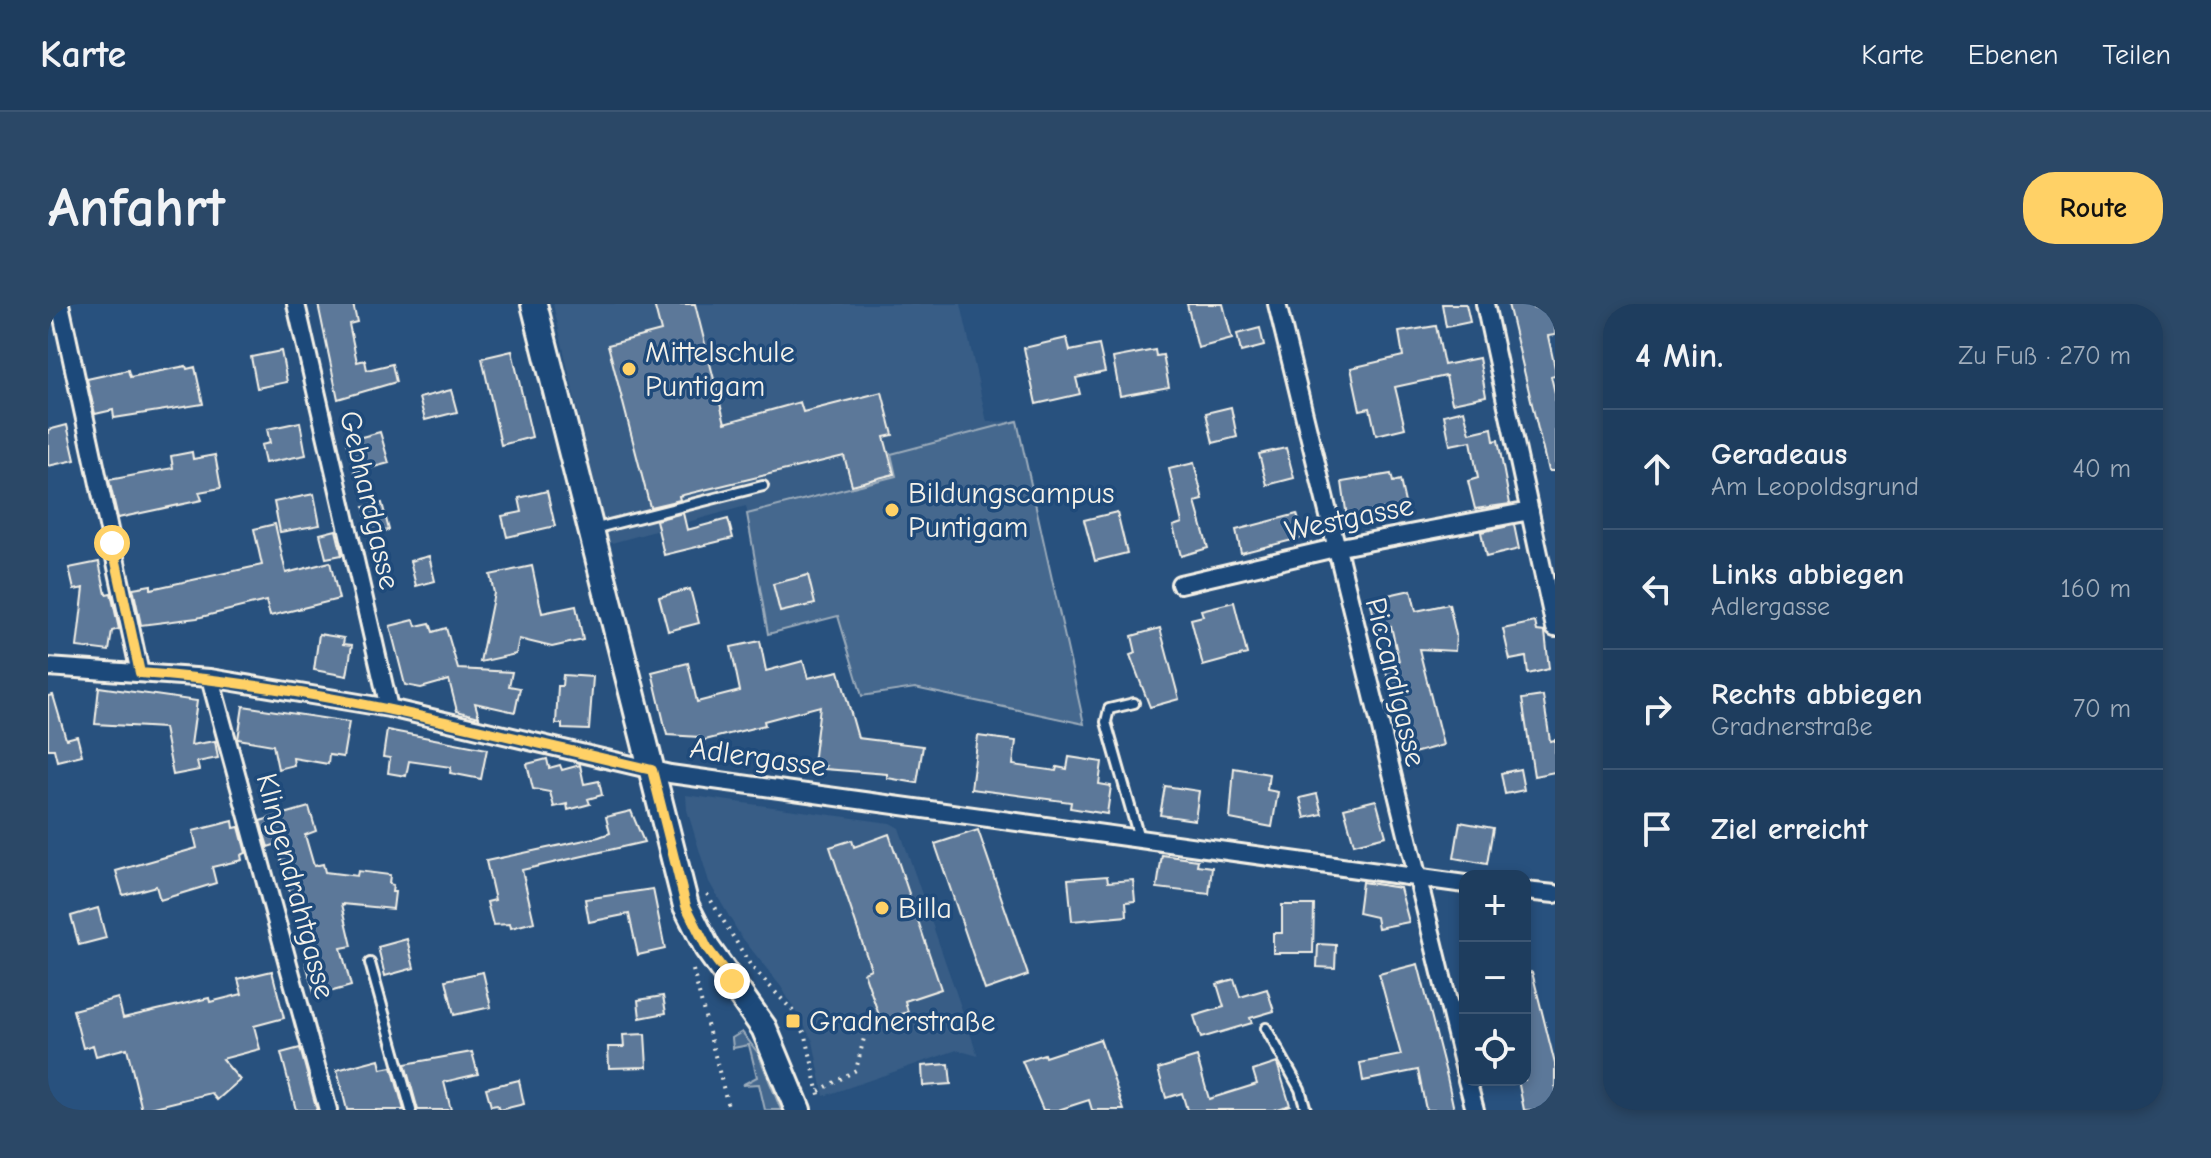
<!DOCTYPE html>
<html lang="de">
<head>
<meta charset="utf-8">
<style>
  :root { --surface:#1e3d5e; --page:#2b4867; --text:#f1f3f6; --muted:#a1aebc; --line:#3c5673; --accent:#ffd166 }
  body { margin:0; font-family:"Comic Neue",sans-serif; background:var(--page); color:var(--text) }
  .controls { position:absolute; right:24px; bottom:24px; display:grid; overflow:hidden; border-radius:16px; box-shadow:0 4px 12px #0003 }
  .controls button { width:72px; height:72px; display:grid; place-items:center; padding:0; border:0; border-bottom:2px solid var(--line); background:var(--surface); color:var(--text); font:40px sans-serif }
  .stop { position:absolute; width:24px; height:24px; margin:-18px; border:6px solid #ffd166; border-radius:50%; background:#fff }
  .stop.end { background:#ffd166; border-color:#fff; box-shadow:0 2px 8px #0008 }
  .list { margin:0; padding:0; list-style:none }
  h2 { display:flex; justify-content:space-between; align-items:center; height:104px; margin:0; padding:0 32px; font-size:34px }
  h2 small { font-size:26px; font-weight:400; color:var(--muted) }
  .list li { display:grid; grid-template-columns:52px 1fr auto; gap:24px; align-items:center; box-sizing:border-box; height:120px; padding:0 32px; border-top:2px solid var(--line) }
  .list b { display:block; font-size:30px; white-space:nowrap }
  .list p { margin:0; font-size:26px; white-space:nowrap; color:var(--muted) }
  .list em { font-size:26px; font-style:normal; color:var(--muted) }
  .icon { flex:none; width:44px; height:44px; fill:none; stroke:currentColor; stroke-width:2; stroke-linecap:round; stroke-linejoin:round }
  .map { position:relative; flex:none; width:1507px; height:806px; overflow:hidden; border-radius:32px }
  header { display:flex; align-items:center; gap:48px; box-sizing:border-box; height:112px; padding:0 40px; background:var(--surface); border-bottom:2px solid var(--line) }
  header strong { font-size:38px }
  nav { display:flex; gap:44px; margin-inline-start:auto; font-size:28px }
  .intro { display:flex; align-items:center; justify-content:space-between; box-sizing:border-box; height:192px; padding:0 48px }
  h1 { margin:0; font-size:56px }
  .button { padding:20px 36px; border-radius:32px; background:var(--accent); color:#111; font-size:28px; font-weight:700 }
  main { display:flex; gap:48px; padding:0 48px }
  aside { flex:1; background:var(--surface); border-radius:32px; box-shadow:0 4px 12px #0003 }
  .map>svg:first-child { display:block }
</style>
</head>
<body>
<header>
<strong>Karte</strong>
<nav><a>Karte</a><a>Ebenen</a><a>Teilen</a></nav>
</header>
<div class="intro"><h1>Anfahrt</h1><a class="button">Route</a></div>
<main>
<div class="map">
<svg width="1507" height="806" viewBox="0 0 1507 806">
  <rect width="100%" height="100%" fill="#28517e"/>
  <filter id="ink" filterUnits="userSpaceOnUse"><feTurbulence type="fractalNoise" baseFrequency=".0125" numOctaves="2"/><feDisplacementMap in="SourceGraphic" scale="16" xChannelSelector="R" yChannelSelector="G"/><feConvolveMatrix kernelMatrix="1 2 1 2 8 2 1 2 1" color-interpolation-filters="sRGB"/></filter>
  <g filter="url(#ink)">
    <!-- built -->
    <path fill="#375d86" d="M505 0H913L939 118 969 117 1036 420 867 384 814 392 790 312 720 330 698 202 560 240Z
      M638 491 842 519 851 524 930 752 909 746 776 792 765 737 734 684 692 631 661 578 639 506Z"/>
    <!-- green -->
    <path fill="#45688e" stroke="#9cacbb" stroke-width="2" d="M969 117 1036 420 867 384 814 392 790 312 720 330 699 210 848 172 843 150Z
      M694 728 710 749 733 806H717L711 780 694 781 709 773 701 741 685 744 684 734Z"/>
    <!-- building -->
    <path fill="#5b7899" stroke="#f4f1e8" stroke-width="2" d="M270 0H305L309 18 301 20 309 58 317 56 319 66 344 60 348 78 290 95Z
      M606 0H647L677 119 752 98 755 108 834 88 845 131 836 133 846 170 804 181 796 152 631 192 632 196 602 203 560 41 613 27Z
      M1139 0H1175L1184 35 1150 44Z
      M1394 0H1418L1422 18 1398 23Z
      M1460 0H1484L1485 4 1507 0V31L1500 32 1507 64V71L1503 72 1507 89V167H1500Z
      M1388 22 1396 61 1431 54 1438 92 1404 99 1398 72 1347 83 1357 124 1328 131 1322 104 1312 106 1303 64 1355 52 1351 28Z
      M1212 24 1216 42 1193 48 1189 30Z
      M1019 34 1022 47 1051 41 1057 68 1028 74 1032 90 988 100 976 44Z
      M1107 46 1108 52 1115 51 1121 83 1072 92 1065 54Z
      M233 47 239 78 209 84 203 53Z
      M464 47 484 133 453 141 434 54Z
      M138 62 139 65 147 63 155 100 66 114 65 106 47 110 39 75 80 66 82 73Z
      M403 86 409 108 377 116 371 94Z
      M1183 103 1189 133 1165 139 1158 109Z
      M1416 106 1422 129 1444 124 1446 137 1450 136 1462 200 1427 205 1420 177 1430 174 1423 137 1402 141 1396 111Z
      M252 118 258 151 217 159 213 141 222 139 219 125Z
      M19 121 27 156 0 162V126Z
      M332 128 341 159 307 168 299 137Z
      M1238 144 1246 174 1219 181 1211 150Z
      M144 148 145 155 167 151 173 184 151 188 154 196 70 214 61 176 125 164 123 152Z
      M1146 159 1155 196 1147 198 1160 244 1133 252 1125 222 1134 219 1121 165Z
      M1343 170 1345 178 1352 176 1359 208 1337 213 1335 205 1299 214 1294 178Z
      M499 187 507 222 459 233 454 212 474 208 471 194Z
      M266 190 272 221 232 228 226 198Z
      M334 199 341 226 322 230 316 203Z
      M1069 208 1079 249 1047 257 1036 216Z
      M635 209 639 226 680 215 685 234 616 251 608 216Z
      M1249 210 1256 233 1193 249 1188 226Z
      M227 220 238 269 282 258 291 295 222 312 218 297 149 314 93 321 85 284 103 281V285L214 261 206 225Z
      M1466 221 1471 245 1438 253 1433 228Z
      M288 226 294 251 278 254 272 230Z
      M381 252 387 277 368 282 362 257Z
      M51 258 58 290 63 289 71 325 64 327 61 347 29 343 36 284 26 286 21 264Z
      M484 262 494 309 528 302 535 336 504 343 471 335 468 350 432 358 446 289 442 271Z
      M760 271 767 300 732 308 725 280Z
      M642 285 651 319 620 327 611 293Z
      M1363 286 1368 307 1401 300 1408 331 1407 347 1371 345 1395 441 1362 450 1336 361 1351 357 1343 322 1329 326 1322 295Z
      M1186 298 1199 350 1155 362 1143 315 1155 312 1153 306Z
      M366 316 368 322 382 319 385 328 398 324 410 365 464 368 461 382 472 384 467 408 427 399 431 413 409 407 401 376 373 384 357 381 342 322Z
      M1487 318 1489 327 1497 328 1501 365 1480 370 1478 353 1462 356 1455 325Z
      M1112 324 1131 395 1102 403 1082 351 1088 349 1084 332Z
      M271 330 296 334 295 340 304 341 299 372 266 366Z
      M712 337 718 367 755 357 760 374 791 367 810 434 875 442 869 479 839 474V470L777 465 778 462 765 460 772 402 716 417 717 421 653 437 652 433 619 431 604 368 640 359 649 398 692 387 683 343Z
      M515 371 545 373 541 426 514 425V420H508L510 382H514Z
      M51 383 149 397 143 441 167 437 170 454 149 458 151 466 125 471 116 424 47 420Z
      M5 391 18 435 29 432 34 451 9 457 6 445H0V392Z
      M1495 392 1502 437 1507 436V468L1486 472 1474 395Z
      M195 402 301 418 295 453 281 451 280 460 245 454 246 461 230 465 225 441 190 435Z
      M339 426 439 445 433 475 402 469 403 463 361 457 358 472 340 469 342 454 335 453Z
      M930 432 968 437 965 461 1008 467 1009 463 1019 465 1021 453 1054 458 1051 480 1063 482 1059 510 1022 504 1023 498 923 485Z
      M499 455 501 464 512 461 514 466 532 461 536 480 551 477 554 491 540 495 542 500 520 506 519 500 506 503 502 488 485 485 479 460Z
      M1186 464 1221 470 1219 486 1230 488 1224 523 1182 515Z
      M1472 465 1476 486 1457 490 1453 469Z
      M1117 482 1151 487 1147 516 1112 511Z
      M1269 490 1274 510 1257 514 1252 494Z
      M1328 496 1338 532 1306 540 1296 504Z
      M261 503 268 527 257 531 266 562 275 560 277 568 309 572 310 567 342 571 341 580 345 581 344 588H347L345 605 294 600 304 642 293 644 303 682 267 692 258 659 269 656 254 595 244 597 229 540 220 543 212 517Z
      M583 507 596 538 474 566 486 618 463 624 462 620 445 621 439 598 447 596 438 557 551 533 562 529 558 513Z
      M185 517 186 524 191 523 198 549 193 551 194 556 164 563 168 579 112 596 108 582 75 591 68 567 149 544 145 527Z
      M1412 518 1445 524 1439 560 1406 554Z
      M930 526 980 671 937 686 887 540Z
      M841 530 893 685 857 697 860 708 833 717 816 668 823 665 782 543 804 536 806 543Z
      M1114 551 1150 556 1149 561 1164 563 1161 590 1109 584Z
      M1059 572 1060 578 1085 576 1087 597 1078 598 1079 612 1024 617 1020 575Z
      M1314 578 1352 584 1361 618 1330 624 1328 613 1310 609Z
      M605 585 617 645 590 651 581 610 541 618 537 595Z
      M1234 601H1266L1265 649H1225V629H1234Z
      M50 604 58 634 31 641 23 612Z
      M359 635 366 664 337 672 330 643Z
      M1270 640 1288 641 1287 664 1269 663Z
      M1370 660 1399 773 1406 806H1378L1370 766 1315 777 1312 759 1353 751 1331 670Z
      M224 667 236 714 206 722 212 745 174 755 192 776 169 796 163 789 94 806 79 744 48 752 45 741 35 744 25 706 70 694 75 714 161 694 162 698 194 690 190 675Z
      M435 668 443 703 406 711 398 676Z
      M1484 668 1507 760V806H1476L1470 776H1477V669Z
      M1186 675 1192 693 1219 685 1226 707 1202 714 1204 719 1153 734 1146 712 1176 703 1169 680Z
      M615 692 618 709 592 714 590 696Z
      M597 730 599 763 561 764 560 743H576L575 731Z
      M1052 735 1076 806H1044L1041 796 1010 806H995L974 757 996 750 997 753Z
      M252 744 269 806H248L233 749Z
      M424 748 430 770 396 778 403 806H370L357 760Z
      M1149 753 1161 795 1209 780 1205 767 1229 759 1242 801 1225 806H1139L1134 789 1118 794 1110 765Z
      M331 755 333 765 344 763 356 806H299L289 766Z
      M901 760 903 780 875 782 874 762Z
      M471 776 476 800 451 806 449 801 443 802 438 784Z"/>
    <g fill="none" stroke-linecap="round" stroke-linejoin="round">
      <defs>
        <path id="service" d="M545 225 715 182
          M1086 399 1061 405 1058 418 1091 534
          M322 659 363 806
          M1218 724 1252 785 1258 806"/>
        <path id="minor" d="M12 0 92 369
          M248 0 341 404
          M1229 0 1417 767
          M1437 0 1507 324
          M1132 280 1287 244 1482 207
          M0 363 162 374 341 404 622 470 1417 580
          M162 374 280 806
          M1477 587 1507 590
          M1419 776 1427 806"/>
        <path id="secondary" d="M486 0 638 602 659 644 716 724 750 806"/>
      </defs>
      <!-- service casing -->
      <use href="#service" stroke="#f4f1e8" stroke-width="14"/>
      <!-- minor casing -->
      <use href="#minor" stroke="#f4f1e8" stroke-width="22"/>
      <!-- secondary casing -->
      <use href="#secondary" stroke="#f4f1e8" stroke-width="30"/>
      <!-- path -->
      <path stroke="#f4f1e8" stroke-width="4" stroke-dasharray="2 6" stroke-linecap="butt" d="M659 590 703 662 744 706 758 732 772 795
        M645 666 681 806
        M771 787 808 766 816 734"/>
      <!-- service -->
      <use href="#service" stroke="#1f4a7a" stroke-width="8"/>
      <!-- minor -->
      <use href="#minor" stroke="#1f4a7a" stroke-width="16"/>
      <!-- secondary -->
      <use href="#secondary" stroke="#1f4a7a" stroke-width="24"/>
    </g>
  </g>
  <g fill="none" stroke-linecap="round" stroke-linejoin="round" filter="url(#ink)">
    <!-- route -->
    <path stroke="#ffd166" stroke-width="10" d="M64 239 92 369C266 381 434 427 604 466L638 602 659 644 684 677"/>
  </g>
  <!-- markers -->
  <g fill="#ffd166" stroke="#1f4a7a" stroke-width="3">
    <circle cx="581" cy="65" r="8"/>
    <circle cx="844" cy="206" r="8"/>
    <circle cx="834" cy="604" r="8"/>
    <rect x="737" y="709" width="16" height="16" rx="4"/>
  </g>
  <g text-anchor="middle" stroke-width="7" stroke-linejoin="round" paint-order="stroke">
    <!-- poi labels -->
    <g font-size="30" fill="#f4f1e8" stroke="#1f4a7a" text-anchor="start">
      <text x="597" y="58">Mittelschule<tspan x="597" dy="34">Puntigam</tspan></text>
      <text x="860" y="199">Bildungscampus<tspan x="860" dy="34">Puntigam</tspan></text>
      <text x="850" y="614">Billa</text>
      <text x="761" y="727">Gradnerstraße</text>
    </g>
    <!-- street labels -->
    <g font-size="30" fill="#f4f1e8" stroke="#1f4a7a">
      <text transform="translate(322 196) rotate(77)" y="10">Gebhardgasse</text>
      <text transform="translate(1301 214) rotate(-12)" y="10">Westgasse</text>
      <text transform="translate(1348 378) rotate(76)" y="10">Piccardigasse</text>
      <text transform="translate(710 453) rotate(8)" y="10">Adlergasse</text>
      <text transform="translate(248 582) rotate(75)" y="10">Klingendrahtgasse</text>
    </g>
  </g>
</svg>
<div class="controls">
<button>+</button>
<button>−</button>
<button><svg class="icon" aria-label="locate" viewBox="0 0 24 24"><circle cx="12" cy="12" r="6"/><path d="M12 2v4M12 18v4M2 12h4M18 12h4"/></svg></button>
</div>
<div class="stop" style="left:64px;top:239px"></div>
<div class="stop end" style="left:684px;top:677px"></div>
</div>
<aside>
<h2>4 Min.<small>Zu Fuß · 270 m</small></h2>
<ul class="list">
<li><svg class="icon" aria-label="ahead" viewBox="0 0 24 24"><path d="M12 20V5M6 11l6-6 6 6"/></svg><div><b>Geradeaus</b><p>Am Leopoldsgrund</p></div><em>40 m</em></li>
<li><svg class="icon" aria-label="left" viewBox="0 0 24 24"><path d="M17 20v-9H6M10 6l-5 5 5 5"/></svg><div><b>Links abbiegen</b><p>Adlergasse</p></div><em>160 m</em></li>
<li><svg class="icon" aria-label="right" viewBox="0 0 24 24"><path d="M7 20v-9h11M14 6l5 5-5 5"/></svg><div><b>Rechts abbiegen</b><p>Gradnerstraße</p></div><em>70 m</em></li>
<li><svg class="icon" aria-label="arrive" viewBox="0 0 24 24"><path d="M6 21V4h12l-3 4 3 4H6"/></svg><div><b>Ziel erreicht</b></div></li>
</ul>
</aside>
</main>
</body>
</html>
